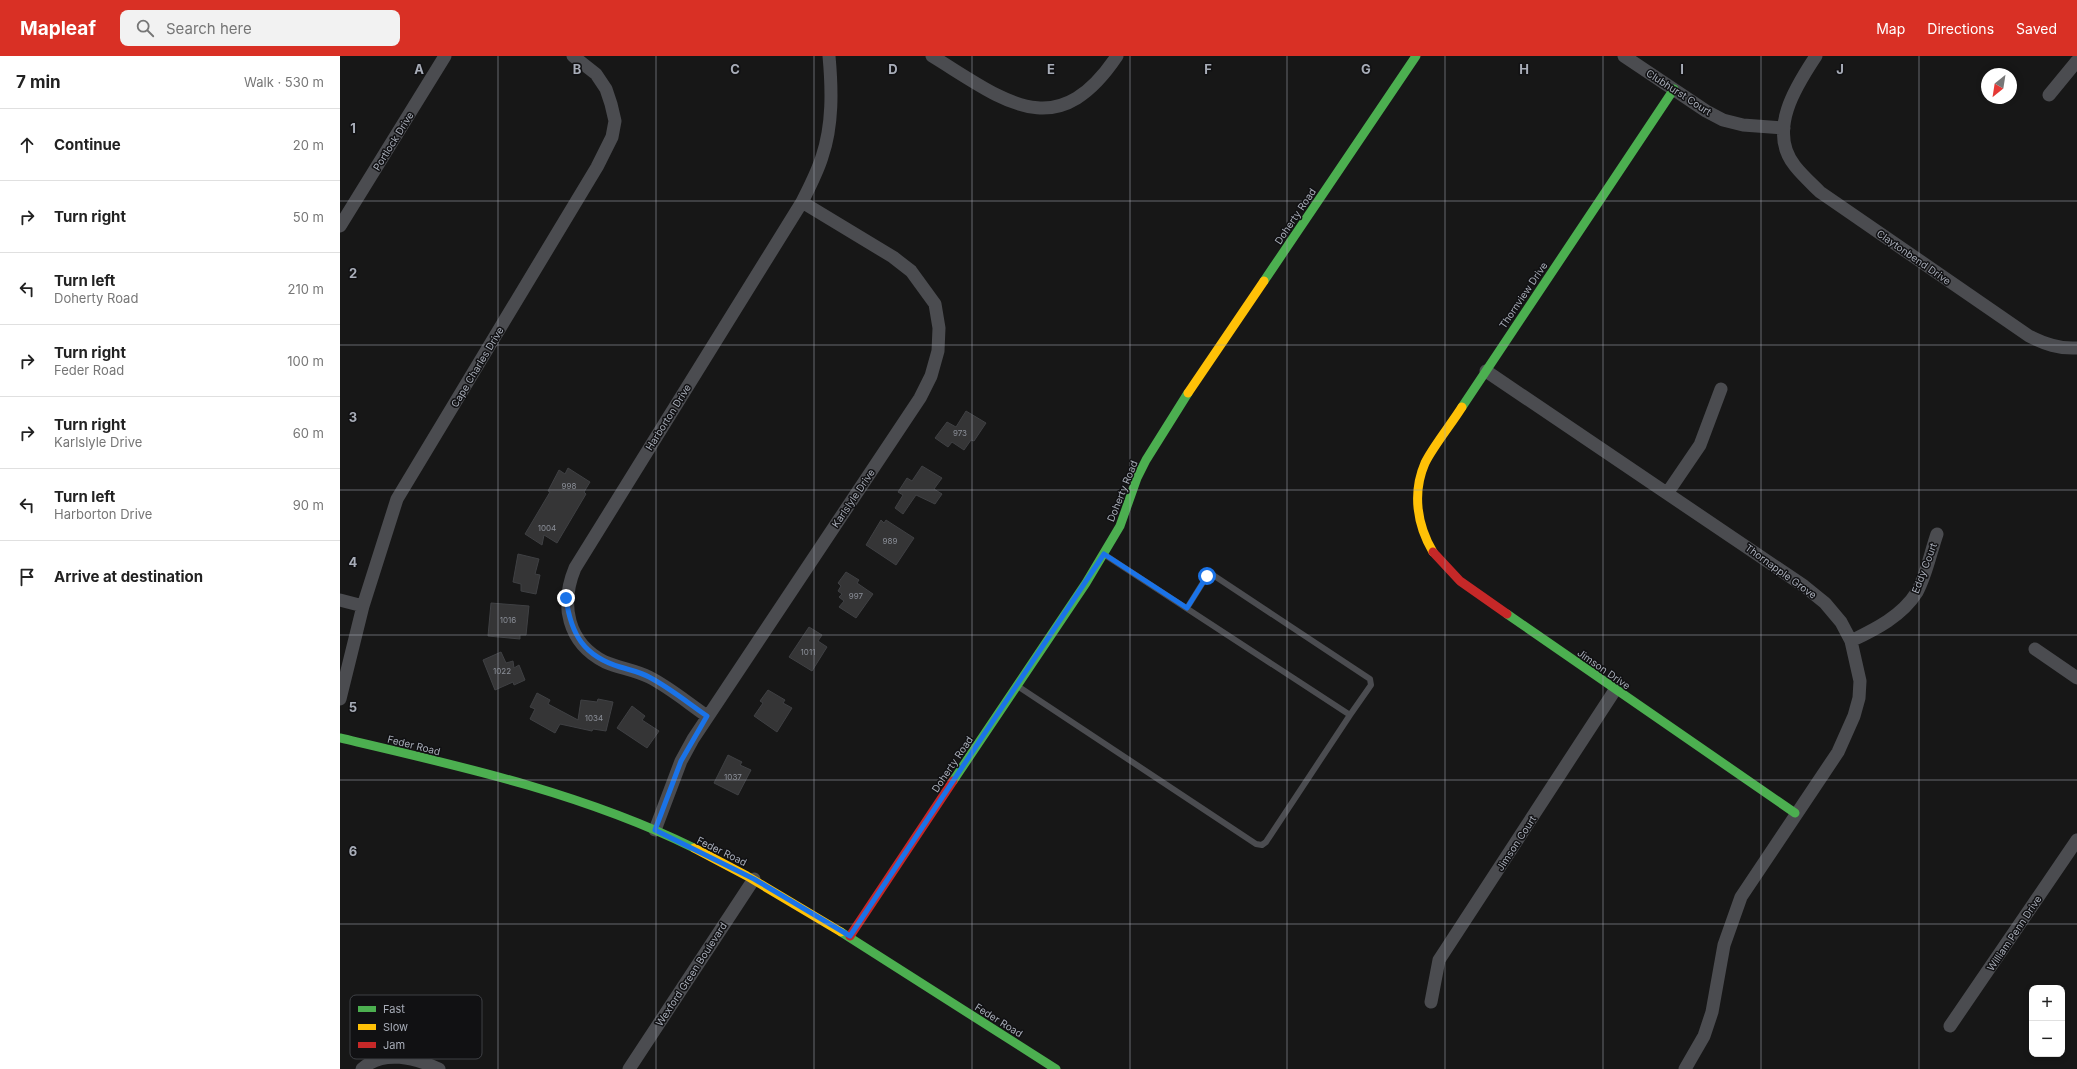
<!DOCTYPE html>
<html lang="en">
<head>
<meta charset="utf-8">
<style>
  :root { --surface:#fff; --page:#f2f2f2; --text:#222; --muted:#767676; --line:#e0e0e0; --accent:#d93025 }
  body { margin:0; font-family:Inter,sans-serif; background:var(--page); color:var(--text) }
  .controls { position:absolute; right:12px; bottom:12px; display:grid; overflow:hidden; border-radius:8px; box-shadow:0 2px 6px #0003 }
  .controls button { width:36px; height:36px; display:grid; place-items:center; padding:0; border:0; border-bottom:1px solid var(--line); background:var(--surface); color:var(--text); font:20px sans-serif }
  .compass { position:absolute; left:1641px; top:12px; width:36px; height:36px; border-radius:50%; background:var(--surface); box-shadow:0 2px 6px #0003; rotate:210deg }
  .stop { position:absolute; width:12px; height:12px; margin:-9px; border:3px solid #1a73e8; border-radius:50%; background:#fff }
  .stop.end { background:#1a73e8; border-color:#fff; box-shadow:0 1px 4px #0008 }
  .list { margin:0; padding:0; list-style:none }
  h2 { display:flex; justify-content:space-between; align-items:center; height:52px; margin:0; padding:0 16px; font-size:17px }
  h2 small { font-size:13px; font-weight:400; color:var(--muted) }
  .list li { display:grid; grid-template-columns:26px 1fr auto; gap:12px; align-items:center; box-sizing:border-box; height:72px; padding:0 16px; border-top:1px solid var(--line) }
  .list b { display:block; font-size:15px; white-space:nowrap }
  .list p { margin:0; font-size:13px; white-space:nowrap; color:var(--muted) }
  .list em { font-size:13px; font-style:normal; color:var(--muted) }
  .icon { flex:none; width:22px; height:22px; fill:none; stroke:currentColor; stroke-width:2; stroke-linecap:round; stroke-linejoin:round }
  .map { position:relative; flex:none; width:1737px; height:1013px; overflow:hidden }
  header { display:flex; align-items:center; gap:24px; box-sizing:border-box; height:56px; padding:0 20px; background:var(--accent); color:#fff }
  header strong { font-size:19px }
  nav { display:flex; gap:22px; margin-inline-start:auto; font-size:14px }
  .search { width:280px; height:36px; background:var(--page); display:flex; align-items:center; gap:10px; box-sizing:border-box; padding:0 14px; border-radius:8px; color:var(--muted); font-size:15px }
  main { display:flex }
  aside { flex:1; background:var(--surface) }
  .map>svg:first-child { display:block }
</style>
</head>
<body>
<header>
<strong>Mapleaf</strong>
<div class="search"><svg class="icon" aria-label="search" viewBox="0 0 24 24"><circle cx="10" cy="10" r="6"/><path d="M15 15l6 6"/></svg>Search here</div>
<nav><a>Map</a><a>Directions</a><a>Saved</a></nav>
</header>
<main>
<aside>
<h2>7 min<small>Walk · 530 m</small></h2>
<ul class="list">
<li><svg class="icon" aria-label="ahead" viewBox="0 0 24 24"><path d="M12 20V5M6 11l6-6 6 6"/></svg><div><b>Continue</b></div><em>20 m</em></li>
<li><svg class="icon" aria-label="right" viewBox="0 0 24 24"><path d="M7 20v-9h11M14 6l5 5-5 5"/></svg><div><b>Turn right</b></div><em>50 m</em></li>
<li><svg class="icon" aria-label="left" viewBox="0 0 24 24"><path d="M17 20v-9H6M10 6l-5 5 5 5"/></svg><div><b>Turn left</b><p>Doherty Road</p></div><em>210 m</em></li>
<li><svg class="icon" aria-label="right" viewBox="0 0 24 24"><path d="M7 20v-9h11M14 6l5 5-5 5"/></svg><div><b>Turn right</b><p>Feder Road</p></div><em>100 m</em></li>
<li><svg class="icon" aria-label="right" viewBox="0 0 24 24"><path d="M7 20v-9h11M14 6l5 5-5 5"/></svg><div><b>Turn right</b><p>Karlslyle Drive</p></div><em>60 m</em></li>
<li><svg class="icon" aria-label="left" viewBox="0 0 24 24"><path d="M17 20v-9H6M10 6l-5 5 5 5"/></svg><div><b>Turn left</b><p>Harborton Drive</p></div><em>90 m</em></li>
<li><svg class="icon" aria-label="arrive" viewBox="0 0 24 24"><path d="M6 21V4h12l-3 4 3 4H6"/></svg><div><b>Arrive at destination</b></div></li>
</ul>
</aside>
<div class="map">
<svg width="1737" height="1013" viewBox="0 0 1737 1013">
  <rect width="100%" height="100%" fill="#171717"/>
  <!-- building -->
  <path fill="#353536" stroke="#3f4043" d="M626 355 646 367 634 385 631 384 624 394 612 386 608 391 595 382 607 366 616 371Z
    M582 410 602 422 594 433 602 438 595 448 576 439 563 458 555 452 563 439 558 436 567 422 572 425Z
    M228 412 250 426 244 436 246 438 217 487 204 479 202 489 185 478 210 436 208 435 219 414 225 418Z
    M541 464 544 467 546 464 574 482 556 509 526 489Z
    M178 498 199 503 195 518 200 519 196 538 181 535V528L173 526Z
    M506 516 519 524 517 527 533 538 516 562 499 551 504 545 499 541 502 538 498 535 501 530 498 527Z
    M151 547 189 550 186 579H180V583L148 580Z
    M469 571 482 579 478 585 487 591 472 615 449 601Z
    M161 596 166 607 173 605 174 612 179 609 185 624 174 629 173 626 155 634 143 604Z
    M428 634 445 644 443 647 452 652 437 676 414 660 423 647 420 645Z
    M197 637 210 644 208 648 238 664 241 644 257 646 258 643 273 646 266 675 253 673 252 675 220 668 215 677 190 663 195 653 190 651Z
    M292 650 305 660 302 664 319 675 307 692 277 672Z
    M388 699 402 706 400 709 411 714 398 739 374 727Z"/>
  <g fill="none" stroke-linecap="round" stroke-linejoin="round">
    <!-- lane -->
    <path stroke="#4b4c50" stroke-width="6" d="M847 552 867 520 873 519 1030 623 1031 629 1010 659
      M679 631 916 788 922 789 926 786 1010 659 765 499"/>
    <!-- street -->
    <path stroke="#4b4c50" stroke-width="13" d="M592 0C664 44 716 91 777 0
      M1284 0 1366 55 1383 64 1403 69 1444 72
      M1476 0C1456 30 1427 75 1455 110 1462 119 1472 128 1480 136L1689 280C1705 288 1719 293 1737 292
      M1709 39 1737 5
      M0 170 105 0
      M1146 315 1464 530 1485 547 1501 566 1511 585 1520 625 1519 642 1514 660 1498 696 1401 841 1384 889 1372 956 1364 980 1345 1013
      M1328 436 1360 389 1381 333
      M0 544 23 550
      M1511 585C1536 573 1562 560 1577 536 1586 520 1591 495 1597 478
      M1695 593 1737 622
      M0 643 23 550 57 443 257 111 272 81 275 65 271 48 266 33 256 18 233 0
      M367 660C348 647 329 631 309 621 295 614 279 612 265 606 227 587 220 548 235 512L462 146C469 132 477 117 482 101 493 69 492 33 489 0
      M315 774 341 705 353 683 580 342 591 320 598 295 599 272 595 248 571 215 553 201 462 146
      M1091 946 1099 904 1275 634
      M1610 970 1737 784
      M22 1013C43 993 76 1002 99 1013
      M289 1013 414 823"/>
    <!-- fast -->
    <path stroke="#4caf50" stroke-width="9" d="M924 225 1076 0
      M1122 351 1334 33
      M1167 558 1455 757
      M0 682C120 710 242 737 354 792
      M613 725 746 527 780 470 797 422 806 404 848 337
      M501 876 716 1013"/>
    <!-- slow -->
    <path stroke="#ffc107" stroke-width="9" d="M848 337 924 225
      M1093 496C1077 469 1072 437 1085 407 1092 392 1112 367 1122 351
      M354 792 407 820 501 876"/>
    <!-- jam -->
    <path stroke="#c62828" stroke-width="9" d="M1093 496 1120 525 1167 558
      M510 880 613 725"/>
  </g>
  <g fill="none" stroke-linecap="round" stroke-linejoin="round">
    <!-- route -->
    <path stroke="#1a73e8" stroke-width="5" d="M226 542C231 579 244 600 280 611 290 614 300 616 309 621 330 632 348 647 367 660L341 705 315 774 414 823 510 880 764 498 847 552 867 520"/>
  </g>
  <!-- grid -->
  <path fill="none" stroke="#a8adb8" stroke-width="1" stroke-opacity="0.55" d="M158 0V1013M316 0V1013M474 0V1013M632 0V1013M790 0V1013M947 0V1013M1105 0V1013M1263 0V1013M1421 0V1013M1579 0V1013M0 145H1737M0 289H1737M0 434H1737M0 579H1737M0 724H1737M0 868H1737"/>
  <g text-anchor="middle" stroke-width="3" stroke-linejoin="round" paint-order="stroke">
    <!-- number labels -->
    <g font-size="8" fill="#8b8f98">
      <text x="620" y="380">973</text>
      <text x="229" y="433">998</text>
      <text x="207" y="475">1004</text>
      <text x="550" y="488">989</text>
      <text x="516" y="543">997</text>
      <text x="168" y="567">1016</text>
      <text x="468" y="599">1011</text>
      <text x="162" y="618">1022</text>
      <text x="254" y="665">1034</text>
      <text x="393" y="724">1037</text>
    </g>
    <!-- street labels -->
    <g font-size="10" fill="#a8adb8" stroke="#111113">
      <text transform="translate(1339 36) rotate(33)" y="4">Clubhurst Court</text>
      <text transform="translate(53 85) rotate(-58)" y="4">Portlock Drive</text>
      <text transform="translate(955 160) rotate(-56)" y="4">Doherty Road</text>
      <text transform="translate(1574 201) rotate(35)" y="4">Claytonbend Drive</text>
      <text transform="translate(1183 239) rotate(-56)" y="4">Thornview Drive</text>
      <text transform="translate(137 311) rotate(-59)" y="4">Cape Charles Drive</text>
      <text transform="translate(328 361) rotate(-58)" y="4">Harborton Drive</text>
      <text transform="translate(782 435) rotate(-68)" y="4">Doherty Road</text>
      <text transform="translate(513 442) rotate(-56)" y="4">Karlslyle Drive</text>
      <text transform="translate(1584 512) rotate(-69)" y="4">Eddy Court</text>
      <text transform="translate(1441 515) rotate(36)" y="4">Thornapple Grove</text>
      <text transform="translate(1264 613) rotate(35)" y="4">Jimson Drive</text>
      <text transform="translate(74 689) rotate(14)" y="4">Feder Road</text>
      <text transform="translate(612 708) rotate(-56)" y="4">Doherty Road</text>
      <text transform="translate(1176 787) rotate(-57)" y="4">Jimson Court</text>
      <text transform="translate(382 795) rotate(26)" y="4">Feder Road</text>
      <text transform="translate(1674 877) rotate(-56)" y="4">William Penn Drive</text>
      <text transform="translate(351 918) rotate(-57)" y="4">Wexford Green Boulevard</text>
      <text transform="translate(659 964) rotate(32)" y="4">Feder Road</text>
    </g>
  </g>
  <!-- legend -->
  <rect x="10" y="939" width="132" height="64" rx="6" fill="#111113" stroke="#3e4045" stroke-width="1"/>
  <rect x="18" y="950" width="18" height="6" fill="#4caf50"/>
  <rect x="18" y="968" width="18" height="6" fill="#ffc107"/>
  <rect x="18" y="986" width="18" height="6" fill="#c62828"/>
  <g font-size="11" fill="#a8adb8">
    <text x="43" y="957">Fast</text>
    <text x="43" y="975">Slow</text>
    <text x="43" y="993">Jam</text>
  </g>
  <g font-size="13" text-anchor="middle" font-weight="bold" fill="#a8adb8" stroke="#111113" stroke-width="3" stroke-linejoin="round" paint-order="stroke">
    <text x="79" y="18">A</text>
    <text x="237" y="18">B</text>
    <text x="395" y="18">C</text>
    <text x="553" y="18">D</text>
    <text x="711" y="18">E</text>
    <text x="868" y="18">F</text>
    <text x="1026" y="18">G</text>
    <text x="1184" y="18">H</text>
    <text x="1342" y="18">I</text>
    <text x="1500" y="18">J</text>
    <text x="13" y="77">1</text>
    <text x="13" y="222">2</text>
    <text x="13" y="366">3</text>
    <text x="13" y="511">4</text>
    <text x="13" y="656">5</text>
    <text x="13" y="800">6</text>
  </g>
</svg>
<div class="controls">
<button>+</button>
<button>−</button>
</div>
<svg class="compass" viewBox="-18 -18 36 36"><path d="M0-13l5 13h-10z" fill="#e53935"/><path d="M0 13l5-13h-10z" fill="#767676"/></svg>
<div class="stop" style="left:867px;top:520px"></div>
<div class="stop end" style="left:226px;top:542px"></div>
</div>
</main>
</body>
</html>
